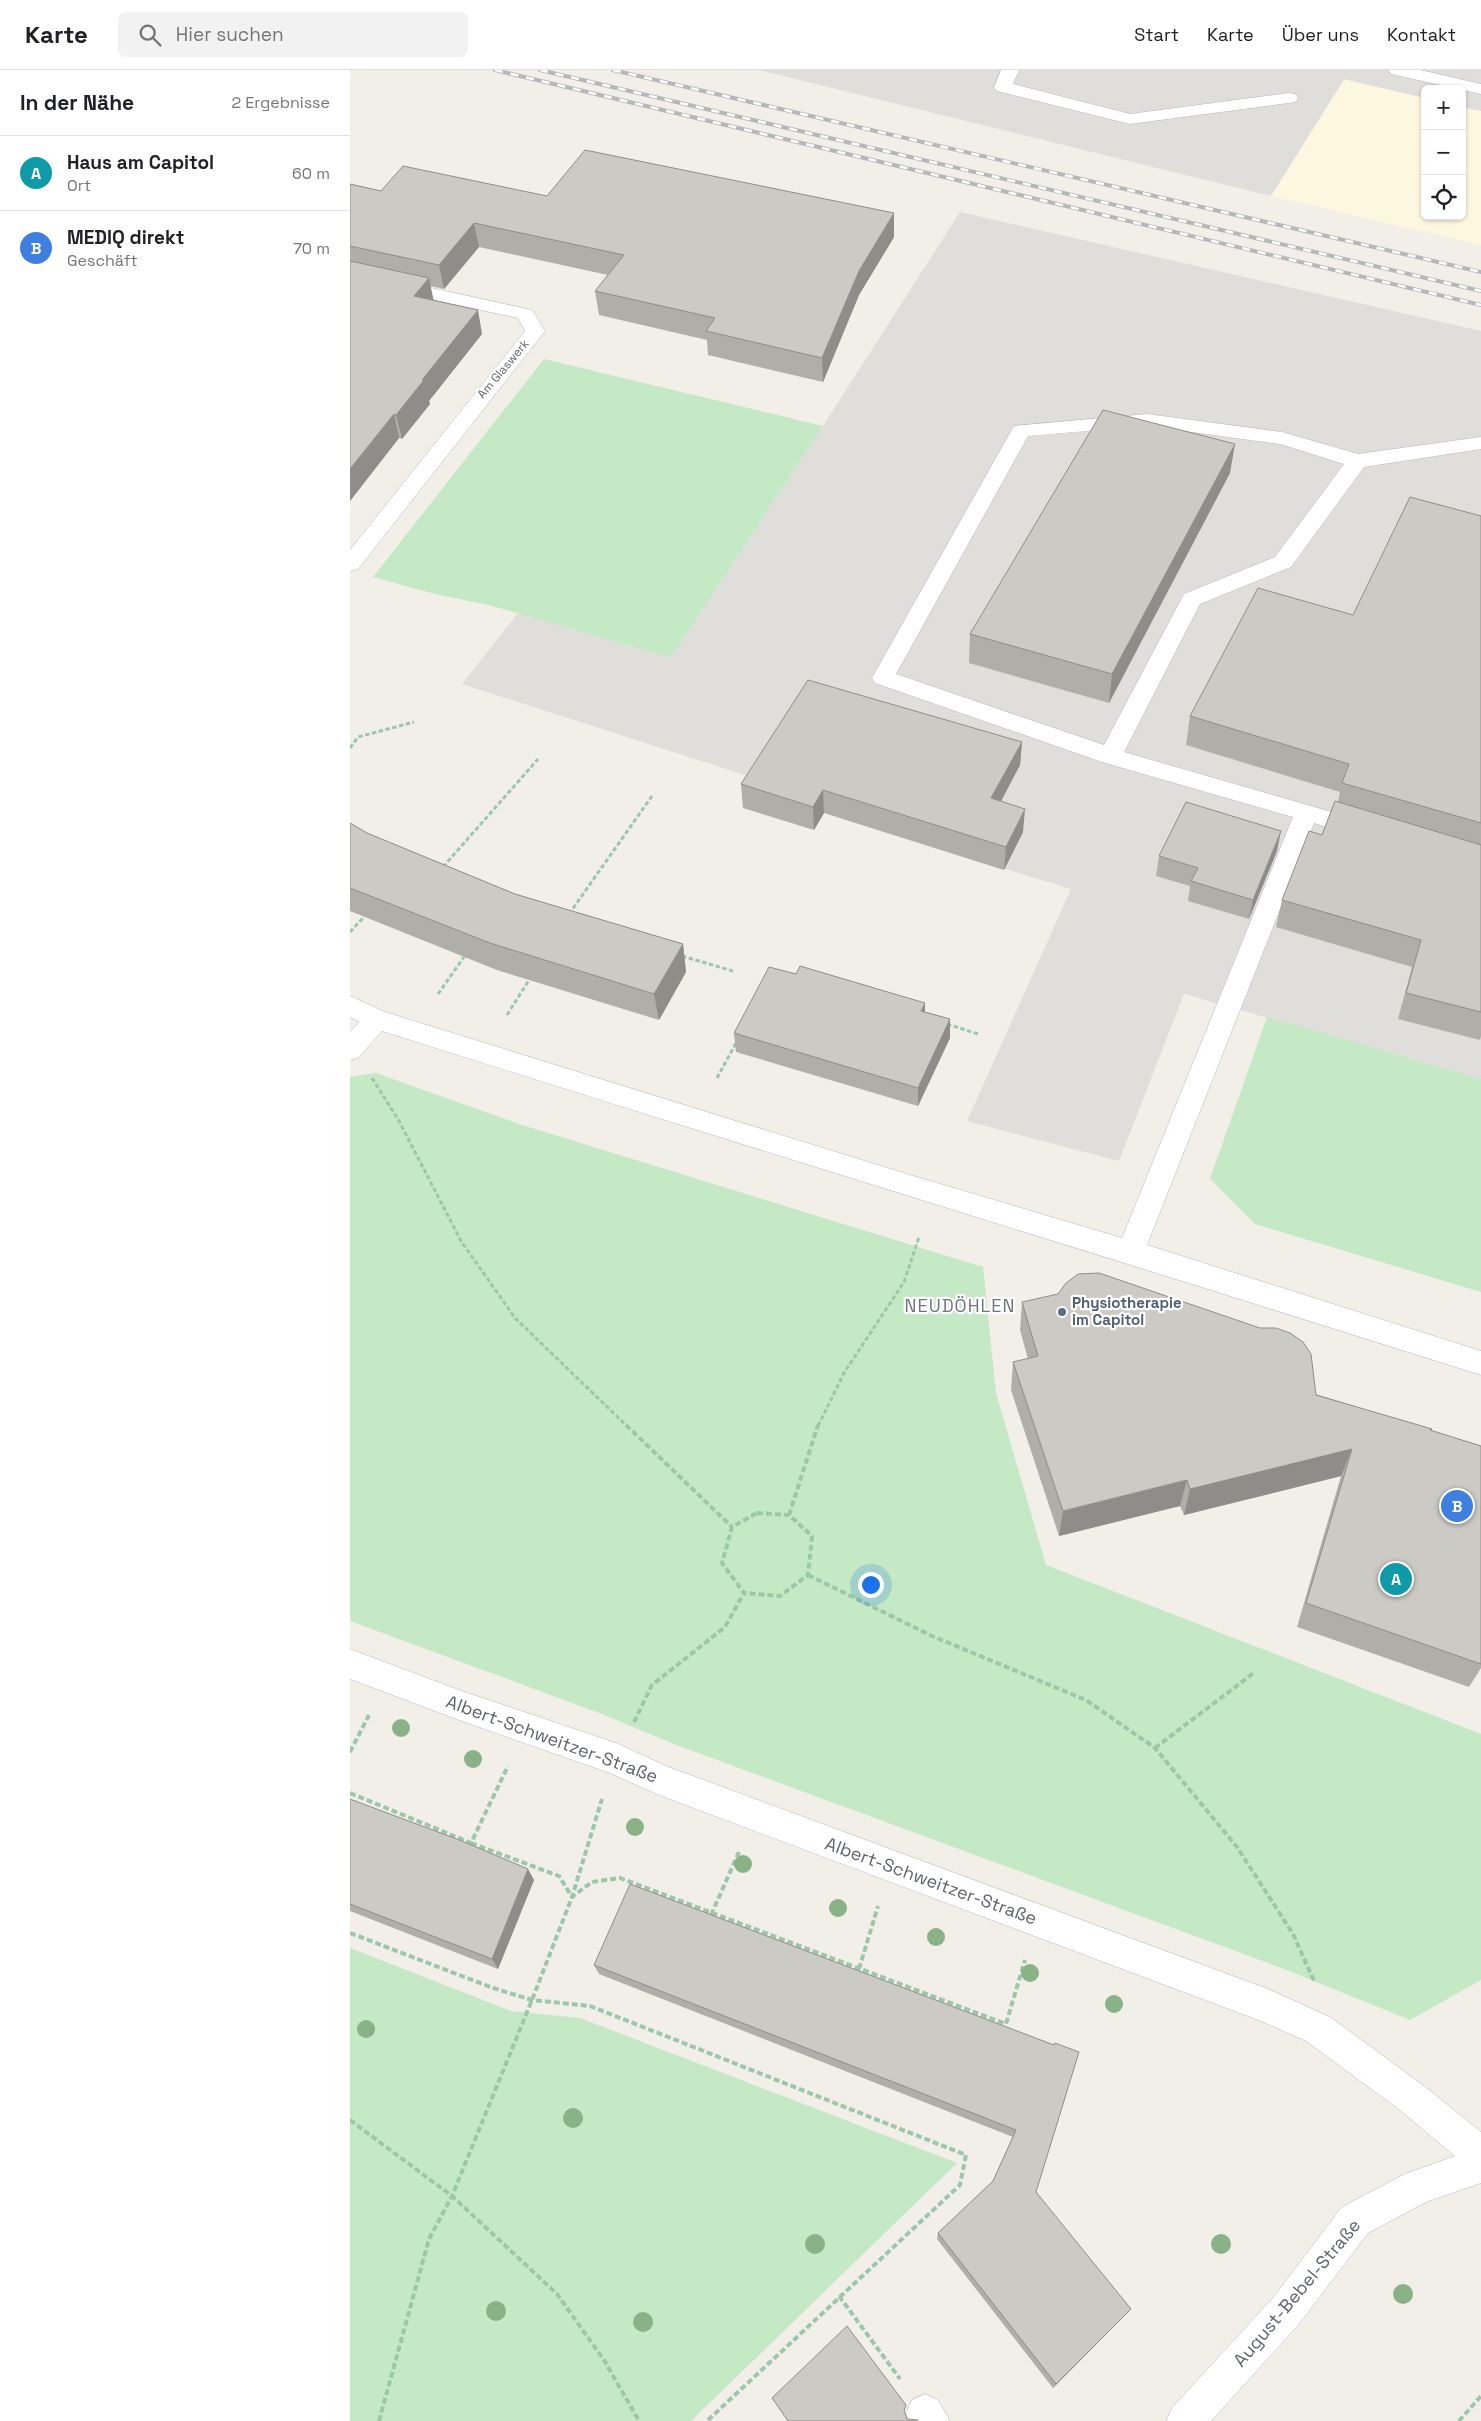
<!DOCTYPE html>
<html lang="de">
<head>
<meta charset="utf-8">
<style>
  :root { --surface:#fff; --page:#f2f2f2; --text:#202124; --muted:#757577; --line:#e0e0e0; --accent:#b45309 }
  body { margin:0; font-family:"Space Grotesk",sans-serif; background:var(--page); color:var(--text) }
  .controls { position:absolute; right:15px; top:15px; display:grid; overflow:hidden; border-radius:8px; box-shadow:0 1px 4px #0004 }
  .controls button { width:45px; height:45px; display:grid; place-items:center; padding:0; border:0; border-bottom:1px solid var(--line); background:var(--surface); color:var(--text); font:25px sans-serif }
  .you { position:absolute; left:520px; top:1514px; width:18px; height:18px; margin:-12px; border:4px solid #fff; border-radius:50%; background:#1a73e8; box-shadow:0 0 0 8px #1a73e833 }
  .badge { display:grid; place-items:center; width:32px; height:32px; border-radius:50%; background:var(--accent); color:#fff; font-size:16px; font-weight:700 }
  .pin { position:absolute; translate:-50% -50%; border:2px solid #fff; box-shadow:0 1px 5px #0006 }
  .list { margin:0; padding:0; list-style:none }
  h2 { display:flex; justify-content:space-between; align-items:center; height:65px; margin:0; padding:0 20px; font-size:21px }
  h2 small { font-size:16px; font-weight:400; color:var(--muted) }
  .list li { display:grid; grid-template-columns:32px 1fr auto; gap:15px; align-items:center; box-sizing:border-box; height:75px; padding:0 20px; border-top:1px solid var(--line) }
  .list b { display:block; font-size:19px; white-space:nowrap }
  .list p { margin:0; font-size:16px; white-space:nowrap; color:var(--muted) }
  .list em { font-size:16px; font-style:normal; color:var(--muted) }
  .icon { flex:none; width:28px; height:28px; fill:none; stroke:currentColor; stroke-width:2; stroke-linecap:round; stroke-linejoin:round }
  .map { position:relative; flex:none; width:1131px; height:2351px; overflow:hidden }
  header { display:flex; align-items:center; gap:30px; box-sizing:border-box; height:70px; padding:0 25px; background:var(--surface); border-bottom:1px solid var(--line) }
  header strong { font-size:24px }
  nav { display:flex; gap:28px; margin-inline-start:auto; font-size:18px }
  .search { width:350px; height:45px; background:var(--page); display:flex; align-items:center; gap:12px; box-sizing:border-box; padding:0 18px; border-radius:8px; color:var(--muted); font-size:19px }
  main { display:flex }
  aside { flex:1; background:var(--surface) }
  .map>svg:first-child { display:block }
</style>
</head>
<body>
<header>
<strong>Karte</strong>
<div class="search"><svg class="icon" aria-label="search" viewBox="0 0 24 24"><circle cx="10" cy="10" r="6"/><path d="M15 15l6 6"/></svg>Hier suchen</div>
<nav><a>Start</a><a>Karte</a><a>Über uns</a><a>Kontakt</a></nav>
</header>
<main>
<aside>
<h2>In der Nähe<small>2 Ergebnisse</small></h2>
<ul class="list">
<li><span class="badge" style="background:#0f9aa8">A</span><div><b>Haus am Capitol</b><p>Ort</p></div><em>60 m</em></li>
<li><span class="badge" style="background:#3f7fe0">B</span><div><b>MEDIQ direkt</b><p>Geschäft</p></div><em>70 m</em></li>
</ul>
</aside>
<div class="map">
<svg width="1131" height="2351" viewBox="0 0 1131 2351">
  <rect width="100%" height="100%" fill="#f1efe8"/>
  <!-- commercial -->
  <path fill="#fef7e0" d="M1000 1 995 10 1075 28V146H1112V37L1131 41V175L921 126Z"/>
  <!-- industrial -->
  <path fill="#e0deda" d="M409 0H1131V41L1112 37V19H1075V28L994 9 921 126Z
    M610 142 1131 261V1009L834 924 769 1091 617 1051 721 819 496 750 488 735 112 614 168 543 321 588 473 356Z"/>
  <!-- green -->
  <path fill="#c5e8c5" d="M194 289 473 356 321 588 139 535 89 525 23 507Z
    M917 947 1131 1009V1222L905 1154 860 1109Z
    M26 1003 169 1054 633 1197 646 1323 696 1495 1131 1664V1910L1060 1950 929 1897 324 1674 252 1644 0 1551V1007Z
    M0 1878 161 1941 230 1948 607 2093 341 2351H0Z"/>
  <g fill="none" stroke-linecap="round" stroke-linejoin="round">
    <defs>
      <path id="minor" d="M651 0H669L663 14 780 44 939 23 945 24 948 28 945 32 939 33 780 54 647 21 644 17Z
        M1038 0H1070L1131 14V24L1041 4Z
        M0 200 182 240 195 261 8 499 0 501V480L175 261 168 248 0 212Z
        M797 344 932 362 1008 384 1131 367V379L1014 397 941 497 850 534 774 682 1023 754 1027 760 1023 766 1015 769 964 753 797 1175 1131 1281V1305C765 1189 398 1077 32 961L9 987 0 990V962L9 952 0 947V926L35 942 560 1105 772 1168 943 747 752 692 525 613 522 608 664 356ZM797 356 930 374 994 394 925 487 834 524 754 675 546 604 678 366Z
        M0 1579 109 1620 266 1673 316 1696 918 1919 980 1947 1074 2016 1131 2062V2113L1076 2132 1018 2163 949 2254 861 2351H816L822 2338 923 2228 992 2137 1055 2104 1105 2086 1050 2040 956 1971 911 1951 309 1725 260 1703 109 1650 0 1609Z
        M575 2324 588 2330 600 2351H559L556 2343 562 2330Z"/>
    </defs>
    <!-- minor casing -->
    <use href="#minor" stroke="#b5b8bc" stroke-width="1"/>
    <!-- path-far1 -->
    <path stroke="#9cc7a9" stroke-width="3" stroke-dasharray="4.5 2.5" stroke-linecap="butt" d="M0 678 8 667 64 652
      M93 797 188 689
      M219 844 302 726
      M0 862 14 847
      M332 886 383 901
      M88 924 114 887
      M157 945 179 910
      M597 954 628 964
      M22 1008 48 1049 111 1171 165 1248 277 1356
      M367 1008 386 973
      M468 1356 494 1303 554 1212 569 1167"/>
    <!-- path -->
    <path stroke="#9cc7a9" stroke-width="4" stroke-dasharray="6 3" stroke-linecap="butt" d="M276 1355 382 1457
      M407 1443 439 1445 462 1466 458 1505 430 1526 394 1523 372 1493 382 1457Z
      M439 1445 468 1355
      M458 1505 582 1566 736 1630 805 1678 887 1777 943 1864 964 1911
      M284 1652 302 1615 375 1557 394 1523
      M805 1678 905 1602
      M0 1682 19 1645
      M0 1723 121 1773 158 1696
      M121 1773 209 1806 222 1827 242 1812 270 1808 656 1954 675 1890
      M361 1845 389 1782
      M0 1863 143 1918 182 1930 240 1936 616 2085 610 2115 357 2351
      M509 1899 528 1836
      M0 2050 102 2126 207 2224 254 2290 289 2351
      M489 2226 550 2309
      M29 2351 79 2169 102 2126 182 1930 222 1827 252 1729
      M1109 2351 1131 2326"/>
    <!-- minor -->
    <use href="#minor" fill="#fff" fill-rule="evenodd"/>
    <defs>
      <path id="rail" d="M145 0 1131 235
        M190 0 1131 221
        M263 0 1131 202"/>
    </defs>
    <!-- rail casing -->
    <use href="#rail" stroke="#b6b7b8" stroke-width="4"/>
    <!-- rail -->
    <use href="#rail" stroke="#fff" stroke-width="2.5" stroke-dasharray="8" stroke-linecap="butt"/>
  </g>
  <!-- trees -->
  <g fill="#89b387">
    <circle cx="51" cy="1658" r="9"/>
    <circle cx="123" cy="1689" r="9"/>
    <circle cx="285" cy="1757" r="9"/>
    <circle cx="393" cy="1794" r="9"/>
    <circle cx="488" cy="1838" r="9"/>
    <circle cx="586" cy="1867" r="9"/>
    <circle cx="680" cy="1903" r="9"/>
    <circle cx="764" cy="1934" r="9"/>
    <circle cx="16" cy="1959" r="9"/>
    <circle cx="223" cy="2048" r="10"/>
    <circle cx="465" cy="2174" r="10"/>
    <circle cx="871" cy="2174" r="10"/>
    <circle cx="1053" cy="2224" r="10"/>
    <circle cx="146" cy="2241" r="10"/>
    <circle cx="293" cy="2252" r="10"/>
  </g>
  <!-- wall -->
  <path fill="#afaea9" d="M0 114 31 121 197 126 544 167 509 225 473 312 358 285 357 270 249 245 245 221 258 205 129 177 94 219 80 216 83 230 132 264 79 331 80 334 52 369 49 368 0 431Z
    M880 403 759 633 619 593 620 564Z
    M1131 446V966L1130 970 1048 949 1062 897 926 857 932 830 972 765 988 732 990 722 836 675 840 646 1003 545Z
    M672 672 670 695 651 731 673 762 654 800 474 743 464 760 393 738 391 714Z
    M0 753 17 763 165 824 333 874 336 902 309 950 147 900 0 841Z
    M927 781 899 849 838 831 840 816 806 806 809 786Z
    M446 904 600 949V968L568 1036 386 982 384 963Z
    M672 1232 1131 1376V1598L1119 1617 947 1557 991 1406 834 1445 830 1436 709 1466 661 1320 663 1292 678 1289 670 1260Z
    M0 1729 184 1810 148 1899 0 1841Z
    M244 1895 704 1975 686 2122 777 2243 703 2318 587 2169 588 2163 643 2111 663 2067 249 1904Z"/>
  <!-- shaded-wall -->
  <path fill="#8f8d8a" d="M544 143V167L509 225 473 312 472 288 509 201Z
    M124 153 129 177 94 219 89 195Z
    M79 208 84 232 64 226Z
    M128 240 132 264 79 331 80 334 52 369 46 345 72 310Z
    M44 344 49 368 0 431V399Z
    M885 374 880 403 759 633 762 604Z
    M672 672 670 695 640 752 641 728Z
    M473 720 474 743 464 760 463 737Z
    M675 739 673 762 654 800 656 777Z
    M931 761 927 781 899 849 903 830Z
    M333 874 336 902 309 950 304 924Z
    M575 933V952L571 941Z
    M600 949V968L568 1036V1018Z
    M1002 1379 991 1406 834 1445 840 1419Z
    M837 1410 830 1436 709 1466 713 1441Z
    M178 1799 184 1810 148 1899 142 1889Z
    M781 2239 777 2243 703 2318 706 2314Z"/>
  <!-- building -->
  <path fill="#cccac5" stroke="#8f8d8a" d="M235 80 544 143 509 201 472 288 356 261 365 248 245 221 274 185 124 153 89 195 0 176V114L31 121 53 96 197 126Z
    M0 191 79 208 64 226 128 240 72 310H74L46 345 44 344 0 399Z
    M753 340 885 374 762 604 620 564Z
    M1060 427 1131 446V753L992 713 999 694 840 646 908 518 1003 545Z
    M458 610 672 672 641 728 675 739 656 777 473 720 463 737 391 714Z
    M985 731 1131 775V942L1056 923 1071 870 932 830 959 761 972 765Z
    M836 732 931 761 903 830 841 811 848 798 809 786Z
    M0 753 17 763 165 824 333 874 304 924 140 873 0 818Z
    M450 896 575 933 571 941 600 949 568 1018 384 963 419 897 446 904Z
    M749 1203 910 1258H926L940 1263 953 1272 961 1284 966 1325 1082 1359 1080 1360 1131 1376V1594L956 1533 1002 1379 840 1419 837 1410 713 1441 663 1292 688 1286 672 1232 708 1224 716 1213 728 1204Z
    M0 1729 112 1771 178 1799 142 1889 0 1834Z
    M280 1814 704 1975 705 1973 729 1982 686 2122 781 2239 706 2314 588 2163 643 2111 666 2060 244 1895Z
    M497 2256 556 2335 554 2341 557 2349 568 2350V2351H438L422 2328Z"/>
  <!-- markers -->
  <circle fill="#5c6f8a" stroke="#fff" stroke-width="2" cx="712" cy="1242" r="5"/>
  <g text-anchor="middle" stroke-width="4.5" stroke-linejoin="round" paint-order="stroke">
    <!-- far-street labels -->
    <g font-size="12" fill="#5f6368" stroke="#fff">
      <text transform="translate(153 299) rotate(-50)" y="4">Am Glaswerk</text>
    </g>
    <!-- service labels -->
    <g font-size="15" font-weight="bold" fill="#4e5e75" stroke="#fff" text-anchor="start">
      <text x="722" y="1238">Physiotherapie<tspan x="722" dy="17">im Capitol</tspan></text>
    </g>
    <!-- quarter labels -->
    <g font-size="18" letter-spacing="1" fill="#70757a" stroke="#fff">
      <text x="610" y="1242">NEUDÖHLEN</text>
    </g>
    <!-- near-street labels -->
    <g font-size="18" fill="#5f6368" stroke="#fff">
      <text transform="translate(202 1669) rotate(20)" y="6">Albert-Schweitzer-Straße</text>
      <text transform="translate(581 1811) rotate(20)" y="6">Albert-Schweitzer-Straße</text>
      <text transform="translate(947 2223) rotate(-50)" y="6">August-Bebel-Straße</text>
    </g>
  </g>
</svg>
<div class="controls">
<button>+</button>
<button>−</button>
<button><svg class="icon" aria-label="locate" viewBox="0 0 24 24"><circle cx="12" cy="12" r="6"/><path d="M12 2v4M12 18v4M2 12h4M18 12h4"/></svg></button>
</div>
<div class="you"></div>
<div class="pin badge" style="left:1046px;top:1509px;background:#0f9aa8">A</div>
<div class="pin badge" style="left:1107px;top:1436px;background:#3f7fe0">B</div>
</div>
</main>
</body>
</html>
